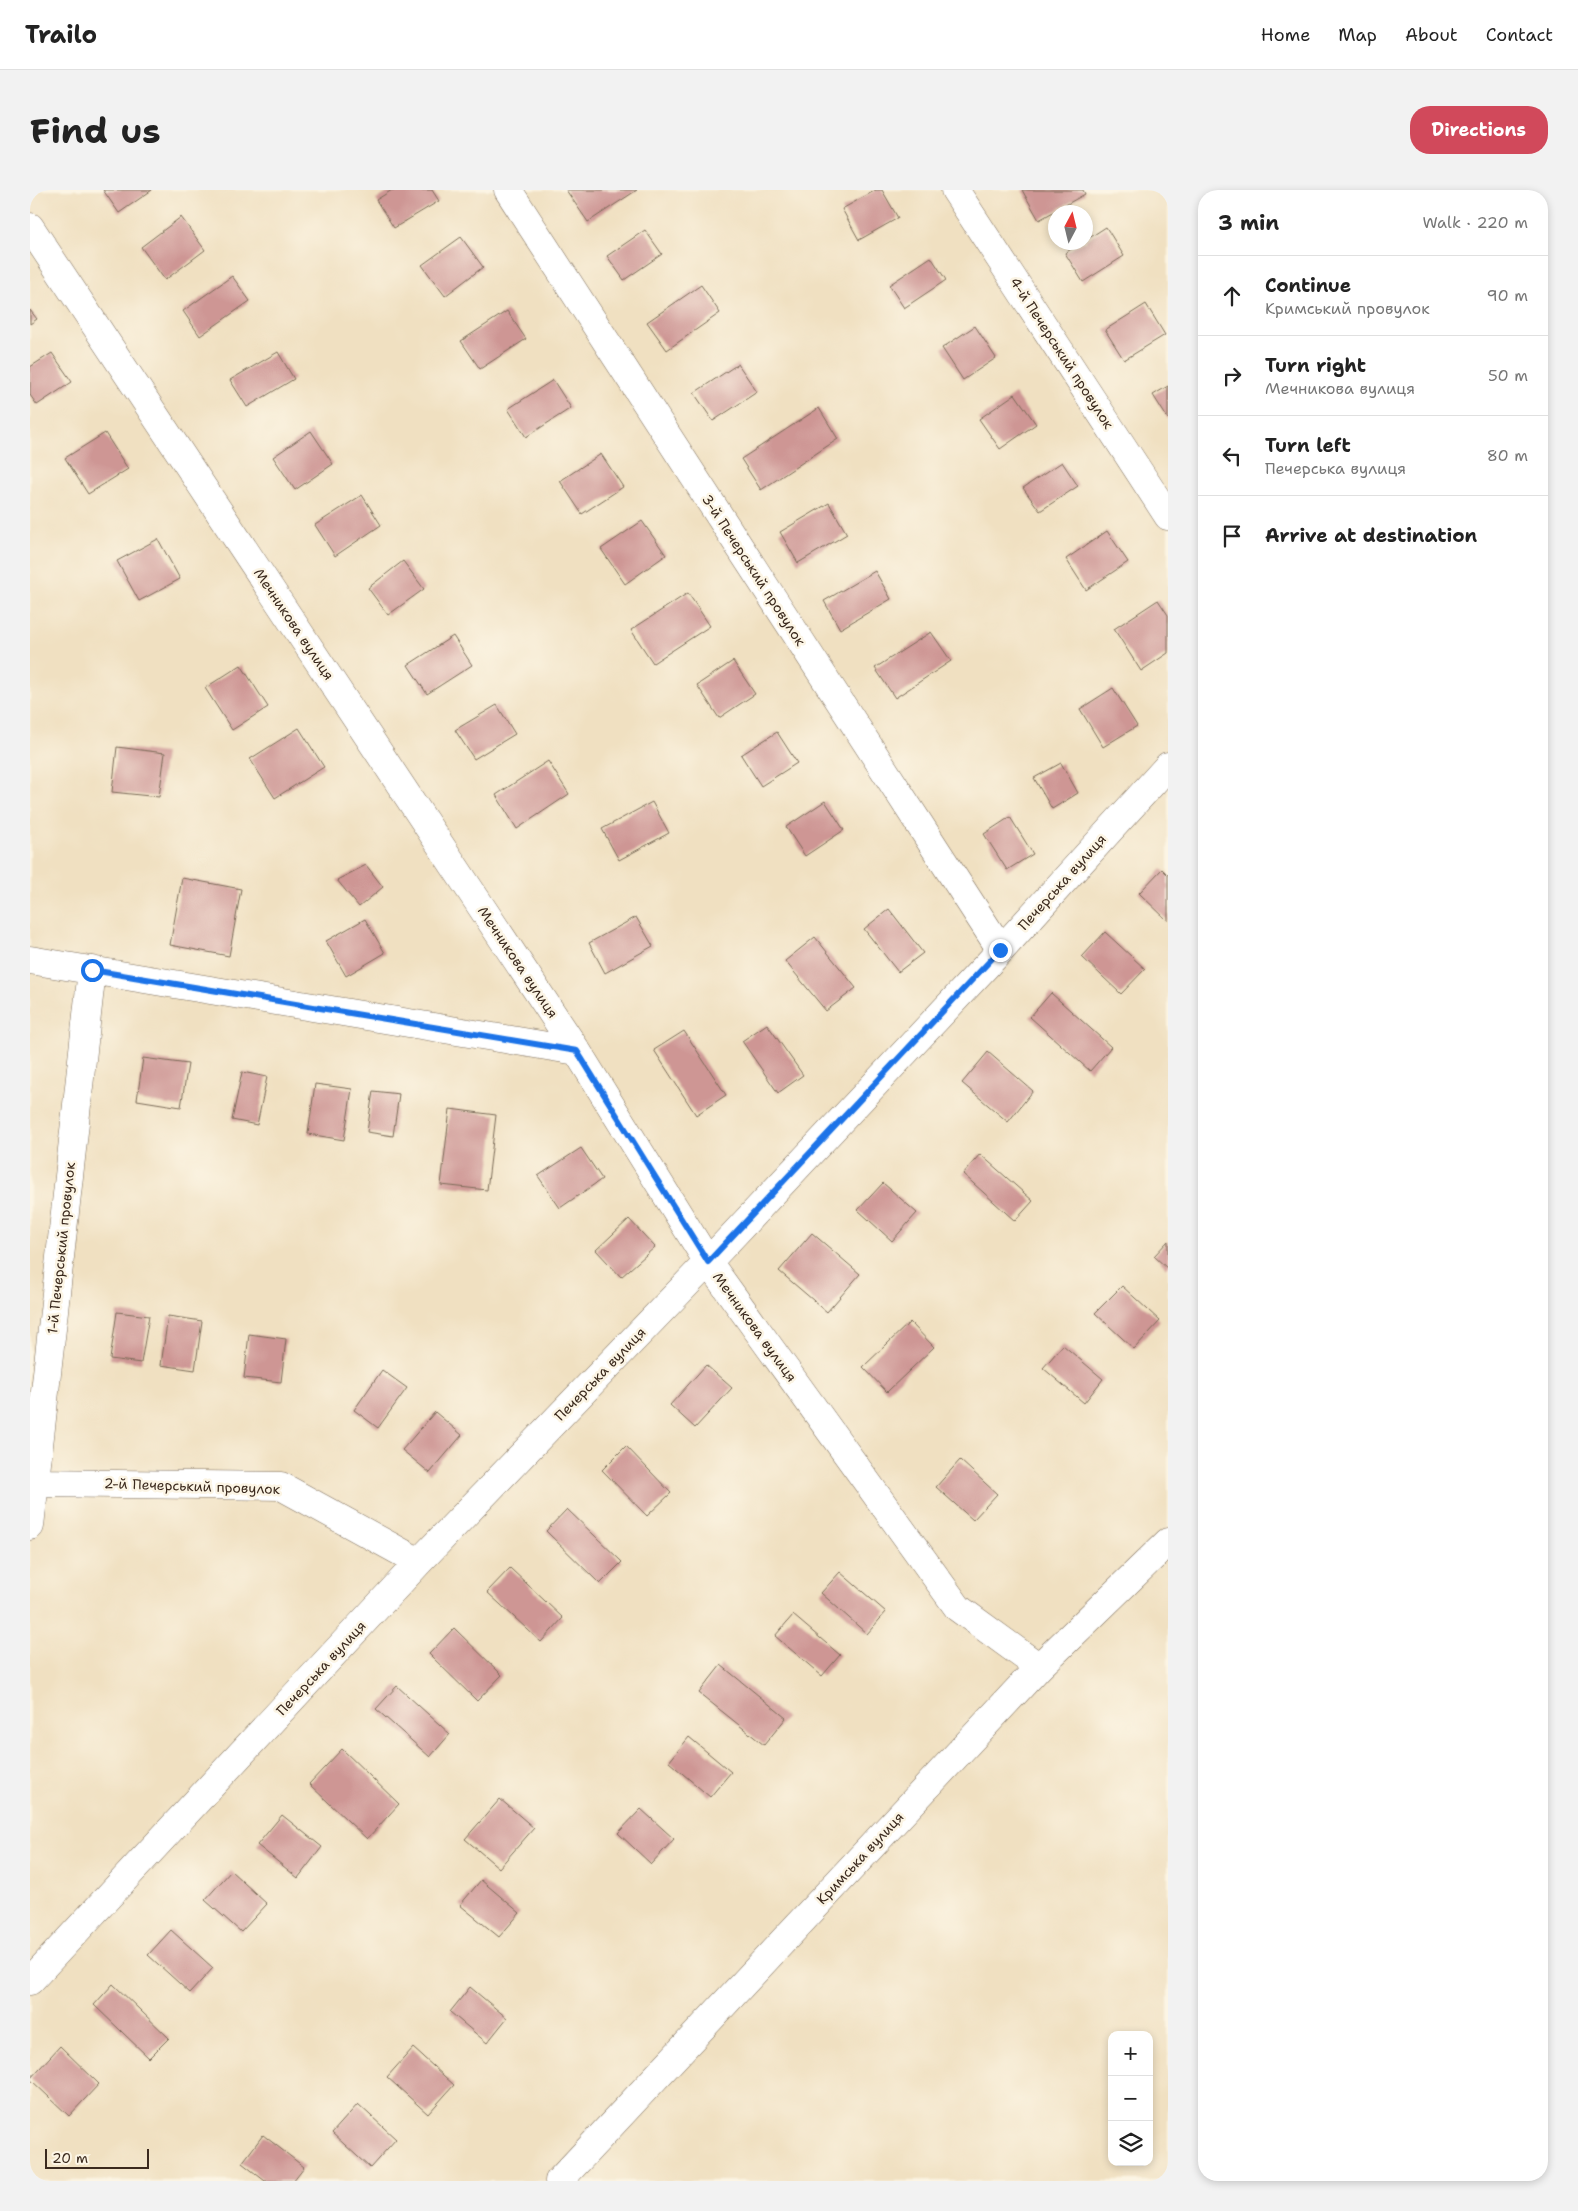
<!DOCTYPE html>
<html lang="en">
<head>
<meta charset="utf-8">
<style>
  :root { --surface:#fff; --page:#f2f2f2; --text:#222; --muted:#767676; --line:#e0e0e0; --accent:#d1495b }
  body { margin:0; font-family:"Shantell Sans",sans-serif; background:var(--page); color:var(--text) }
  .controls { position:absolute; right:15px; bottom:15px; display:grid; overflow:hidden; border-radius:10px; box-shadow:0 2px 8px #0003 }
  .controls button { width:45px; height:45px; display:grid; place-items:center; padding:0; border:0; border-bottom:1px solid var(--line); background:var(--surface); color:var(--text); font:25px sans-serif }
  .compass { position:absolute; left:1018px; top:15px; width:45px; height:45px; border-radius:50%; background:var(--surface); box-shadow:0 2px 8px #0003; rotate:7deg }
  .scale { position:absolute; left:15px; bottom:12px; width:104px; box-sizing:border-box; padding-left:5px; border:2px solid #3b2a1e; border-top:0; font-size:14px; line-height:18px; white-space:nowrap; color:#3b2a1e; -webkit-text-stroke:4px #fcf5e5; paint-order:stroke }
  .stop { position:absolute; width:15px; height:15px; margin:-11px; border:4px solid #1a73e8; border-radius:50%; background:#fff }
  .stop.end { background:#1a73e8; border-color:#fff; box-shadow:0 1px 5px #0008 }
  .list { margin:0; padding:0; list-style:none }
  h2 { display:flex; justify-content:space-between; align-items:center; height:65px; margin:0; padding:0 20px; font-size:21px }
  h2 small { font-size:16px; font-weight:400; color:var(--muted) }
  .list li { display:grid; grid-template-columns:32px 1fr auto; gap:15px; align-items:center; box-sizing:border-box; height:80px; padding:0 20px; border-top:1px solid var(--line) }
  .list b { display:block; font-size:19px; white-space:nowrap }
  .list p { margin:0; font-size:16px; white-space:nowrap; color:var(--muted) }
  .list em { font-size:16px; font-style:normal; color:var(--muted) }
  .icon { flex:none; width:28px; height:28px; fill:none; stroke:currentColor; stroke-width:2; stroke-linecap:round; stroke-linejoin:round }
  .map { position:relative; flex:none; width:1138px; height:1991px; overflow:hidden; border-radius:20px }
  header { display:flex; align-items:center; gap:30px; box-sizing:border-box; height:70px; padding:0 25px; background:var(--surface); border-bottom:1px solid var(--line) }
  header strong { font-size:24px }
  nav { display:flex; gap:28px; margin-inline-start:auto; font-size:18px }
  .intro { display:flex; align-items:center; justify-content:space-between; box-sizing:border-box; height:120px; padding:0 30px }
  h1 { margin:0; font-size:35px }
  .button { padding:12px 22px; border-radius:20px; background:var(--accent); color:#fff; font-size:18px; font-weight:700 }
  main { display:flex; gap:30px; padding:0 30px }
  aside { flex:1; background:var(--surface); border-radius:20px; box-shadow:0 2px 8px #0003 }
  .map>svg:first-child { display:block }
</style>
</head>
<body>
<header>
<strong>Trailo</strong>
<nav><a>Home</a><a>Map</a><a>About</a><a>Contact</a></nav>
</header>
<div class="intro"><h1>Find us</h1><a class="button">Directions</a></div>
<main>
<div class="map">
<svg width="1138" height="1991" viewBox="0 0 1138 1991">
  <rect width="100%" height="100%" fill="#fcf5e5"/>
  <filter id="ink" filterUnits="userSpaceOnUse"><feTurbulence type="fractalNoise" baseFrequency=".02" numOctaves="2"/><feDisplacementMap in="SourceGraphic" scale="10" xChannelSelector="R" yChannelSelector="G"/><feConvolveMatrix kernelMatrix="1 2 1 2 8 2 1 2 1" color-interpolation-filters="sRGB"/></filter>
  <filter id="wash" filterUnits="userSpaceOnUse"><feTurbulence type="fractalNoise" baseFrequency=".0096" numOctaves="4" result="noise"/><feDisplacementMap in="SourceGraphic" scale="20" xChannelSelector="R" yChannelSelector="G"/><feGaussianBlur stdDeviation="1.12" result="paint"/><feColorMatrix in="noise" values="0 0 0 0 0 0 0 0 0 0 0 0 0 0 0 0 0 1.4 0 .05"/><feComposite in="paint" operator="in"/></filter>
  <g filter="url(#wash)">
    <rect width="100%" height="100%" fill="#f0e0c1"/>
    <g id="blocks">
      <!-- building -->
      <path fill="#ce9694" d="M73 0H122L89 23Z
        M362 0H402L409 11 364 38 346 10Z
        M536 0H607L558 32Z
        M846 0H852L868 28 829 50 812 19Z
        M992 0H1053L1055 4 1009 30Z
        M151 27 175 60 135 90 111 57Z
        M1076 37 1094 66 1053 92 1035 63 1052 52H1056V50Z
        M615 40 632 64 594 90 577 66Z
        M431 47 453 77 415 106 392 75Z
        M901 67 916 90 874 118 859 95Z
        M202 86 220 111 170 146 153 121Z
        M671 95 690 123 637 160 617 132Z
        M1116 114 1135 145 1094 170 1075 140Z
        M0 120 7 129 0 134Z
        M477 121 496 149 450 179 431 151Z
        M945 136 966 168 933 190 912 158Z
        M248 162 264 189 217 217 200 190Z
        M22 163 42 192 7 215 0 205V177Z
        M708 174 727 202 683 231 664 203Z
        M523 190 541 218 496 247 478 219Z
        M1138 196V229L1123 205Z
        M985 204 1006 234 970 259 949 229Z
        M789 218 808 249 731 300 711 269Z
        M281 241 303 274 265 300 243 267Z
        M75 243 98 279 58 304 35 268Z
        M571 264 593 297 552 324 530 291Z
        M1032 272 1048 296 1010 321 993 298Z
        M332 305 351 335 305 366 285 335Z
        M799 313 817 344 768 373 750 342Z
        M612 331 636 365 595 394 571 359Z
        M1077 341 1098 372 1056 400 1036 369Z
        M128 349 150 389 109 411 87 371Z
        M373 371 394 399 358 425 338 398Z
        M845 381 861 409 810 439 794 411Z
        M658 403 680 436 623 473 601 440Z
        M1128 410 1138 425V463L1111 481 1084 439Z
        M901 442 921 471 865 508 845 478Z
        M423 446 442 475 397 504 378 475Z
        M703 471 725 504 689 528 667 495Z
        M211 475 238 517 202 540 175 498Z
        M1083 498 1107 536 1073 557 1050 519Z
        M467 515 485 544 444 569 425 540Z
        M269 538 294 577 245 608 220 569Z
        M747 542 767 573 731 596 711 565Z
        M87 557 135 563 129 607 82 602Z
        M518 571 539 604 487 639 466 605Z
        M1031 573 1048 603 1022 619 1004 588Z
        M795 611 814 640 775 666 756 637Z
        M622 612 639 643 589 670 572 639Z
        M980 627 1003 664 977 680 954 644Z
        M336 675 353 697 329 717 307 690Z
        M1132 679 1138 685V731L1109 703Z
        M152 688 211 699 199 766 140 755Z
        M859 719 893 763 868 782 834 739Z
        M606 727 623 756 575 783 559 753Z
        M335 729 355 763 316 786 296 751Z
        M1075 742 1115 779 1091 804 1052 767Z
        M785 747 826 798 796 821 755 771Z
        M1021 803 1081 857 1060 881 1000 827Z
        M737 834 773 885 748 903 712 851Z
        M654 841 696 905 666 925 624 860Z
        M958 862 1003 901 978 932 932 893Z
        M113 868 158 874 151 917 107 910Z
        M212 882 237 887 227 935 202 930Z
        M285 894 322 899 314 950 278 944Z
        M343 901 369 904 363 946 337 942Z
        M420 919 466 925 457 1000 411 995Z
        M551 958 572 989 530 1018 508 986Z
        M950 964 1003 1011 985 1031 933 984Z
        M853 993 887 1023 862 1051 828 1020Z
        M599 1029 625 1057 591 1087 566 1060Z
        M782 1043 830 1084 797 1122 749 1081Z
        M1138 1051V1079L1124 1066Z
        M1092 1096 1130 1131 1104 1159 1065 1123Z
        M87 1122 119 1126 111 1173 80 1169Z
        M138 1126 172 1131 165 1180 131 1175Z
        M880 1132 904 1157 857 1202 833 1177Z
        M219 1144 256 1149 251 1192 214 1188Z
        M1033 1155 1073 1189 1054 1213 1013 1178Z
        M676 1175 702 1198 665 1238 640 1215Z
        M352 1180 377 1198 348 1238 324 1220Z
        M405 1222 432 1245 400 1283 372 1260Z
        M596 1256 641 1303 617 1326 572 1280Z
        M930 1270 967 1304 943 1330 906 1297Z
        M537 1319 592 1372 570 1394 516 1341Z
        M480 1378 533 1428 511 1452 457 1402Z
        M810 1382 856 1422 837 1444 791 1403Z
        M763 1425 810 1465 792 1486 745 1446Z
        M424 1438 472 1485 447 1511 399 1464Z
        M691 1475 756 1528 734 1555 669 1503Z
        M367 1496 420 1544 400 1567 346 1519Z
        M659 1547 701 1582 680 1607 639 1572Z
        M312 1559 369 1614 337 1649 279 1594Z
        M470 1609 504 1638 469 1678 435 1649Z
        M611 1619 644 1649 621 1674 588 1643Z
        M252 1625 292 1657 268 1688 227 1655Z
        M201 1681 237 1714 211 1742 175 1710Z
        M451 1690 490 1723 469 1747 430 1715Z
        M141 1740 183 1778 160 1803 118 1765Z
        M83 1794 139 1848 119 1868 64 1815Z
        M440 1797 477 1828 457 1853 420 1822Z
        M30 1856 69 1894 39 1926 0 1889Z
        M383 1858 424 1895 398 1924 357 1887Z
        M328 1914 366 1949 340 1978 302 1943Z
        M233 1945 274 1977 263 1991H235L212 1973Z"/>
    </g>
  </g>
  <g filter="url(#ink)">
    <use href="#blocks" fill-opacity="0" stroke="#7a6a57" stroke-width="1"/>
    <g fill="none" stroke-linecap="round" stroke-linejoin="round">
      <defs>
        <path id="minor" d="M478 0 971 760
          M925 0 1138 326
          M0 37 547 861 678 1072 928 1418 1009 1477
          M0 770 547 861
          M6 1293 251 1296 389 1372
          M0 1336 62 780
          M0 1791 389 1372 678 1072 971 760 1138 576
          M529 1991 1009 1477 1138 1352"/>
      </defs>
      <!-- minor casing -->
      <use href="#minor" stroke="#7a6a57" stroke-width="29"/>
      <!-- minor -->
      <use href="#minor" stroke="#fff" stroke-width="28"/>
    </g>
  </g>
  <g fill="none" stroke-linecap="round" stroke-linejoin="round" filter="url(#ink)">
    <!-- route -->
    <path stroke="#1a73e8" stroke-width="6" d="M62 780 547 861 678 1072 970 760"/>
  </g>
  <g text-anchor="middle" stroke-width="5" stroke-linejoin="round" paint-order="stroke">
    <!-- street labels -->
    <g font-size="14" fill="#3b2a1e" stroke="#fcf5e5">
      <text transform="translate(1032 163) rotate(57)" y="5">4-й Печерський провулок</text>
      <text transform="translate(724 380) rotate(57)" y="5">3-й Печерський провулок</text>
      <text transform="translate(264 434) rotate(56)" y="5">Мечникова вулиця</text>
      <text transform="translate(1032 692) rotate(-48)" y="5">Печерська вулиця</text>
      <text transform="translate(488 772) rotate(56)" y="5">Мечникова вулиця</text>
      <text transform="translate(31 1058) rotate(-84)" y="5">1-й Печерський провулок</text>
      <text transform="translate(725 1137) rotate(54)" y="5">Мечникова вулиця</text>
      <text transform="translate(570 1184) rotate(-46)" y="5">Печерська вулиця</text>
      <text transform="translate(162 1296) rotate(2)" y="5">2-й Печерський провулок</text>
      <text transform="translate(291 1478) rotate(-47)" y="5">Печерська вулиця</text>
      <text transform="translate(830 1668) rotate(-47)" y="5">Кримська вулиця</text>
    </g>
  </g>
</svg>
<div class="controls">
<button>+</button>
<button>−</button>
<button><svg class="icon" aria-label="layers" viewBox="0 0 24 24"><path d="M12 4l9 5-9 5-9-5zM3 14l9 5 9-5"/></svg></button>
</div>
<svg class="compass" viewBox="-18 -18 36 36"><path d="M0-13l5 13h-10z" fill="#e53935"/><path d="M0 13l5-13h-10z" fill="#767676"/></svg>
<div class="scale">20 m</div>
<div class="stop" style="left:62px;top:780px"></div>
<div class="stop end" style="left:970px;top:760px"></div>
</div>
<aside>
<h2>3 min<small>Walk · 220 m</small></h2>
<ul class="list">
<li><svg class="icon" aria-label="ahead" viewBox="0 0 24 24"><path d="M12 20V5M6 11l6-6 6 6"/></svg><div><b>Continue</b><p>Кримський провулок</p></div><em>90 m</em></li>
<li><svg class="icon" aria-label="right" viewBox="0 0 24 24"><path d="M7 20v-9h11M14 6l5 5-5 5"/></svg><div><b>Turn right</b><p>Мечникова вулиця</p></div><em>50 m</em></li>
<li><svg class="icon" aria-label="left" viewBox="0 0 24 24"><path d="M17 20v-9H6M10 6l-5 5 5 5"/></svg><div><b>Turn left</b><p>Печерська вулиця</p></div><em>80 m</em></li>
<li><svg class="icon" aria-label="arrive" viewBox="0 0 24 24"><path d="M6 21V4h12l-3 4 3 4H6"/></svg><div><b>Arrive at destination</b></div></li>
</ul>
</aside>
</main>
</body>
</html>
